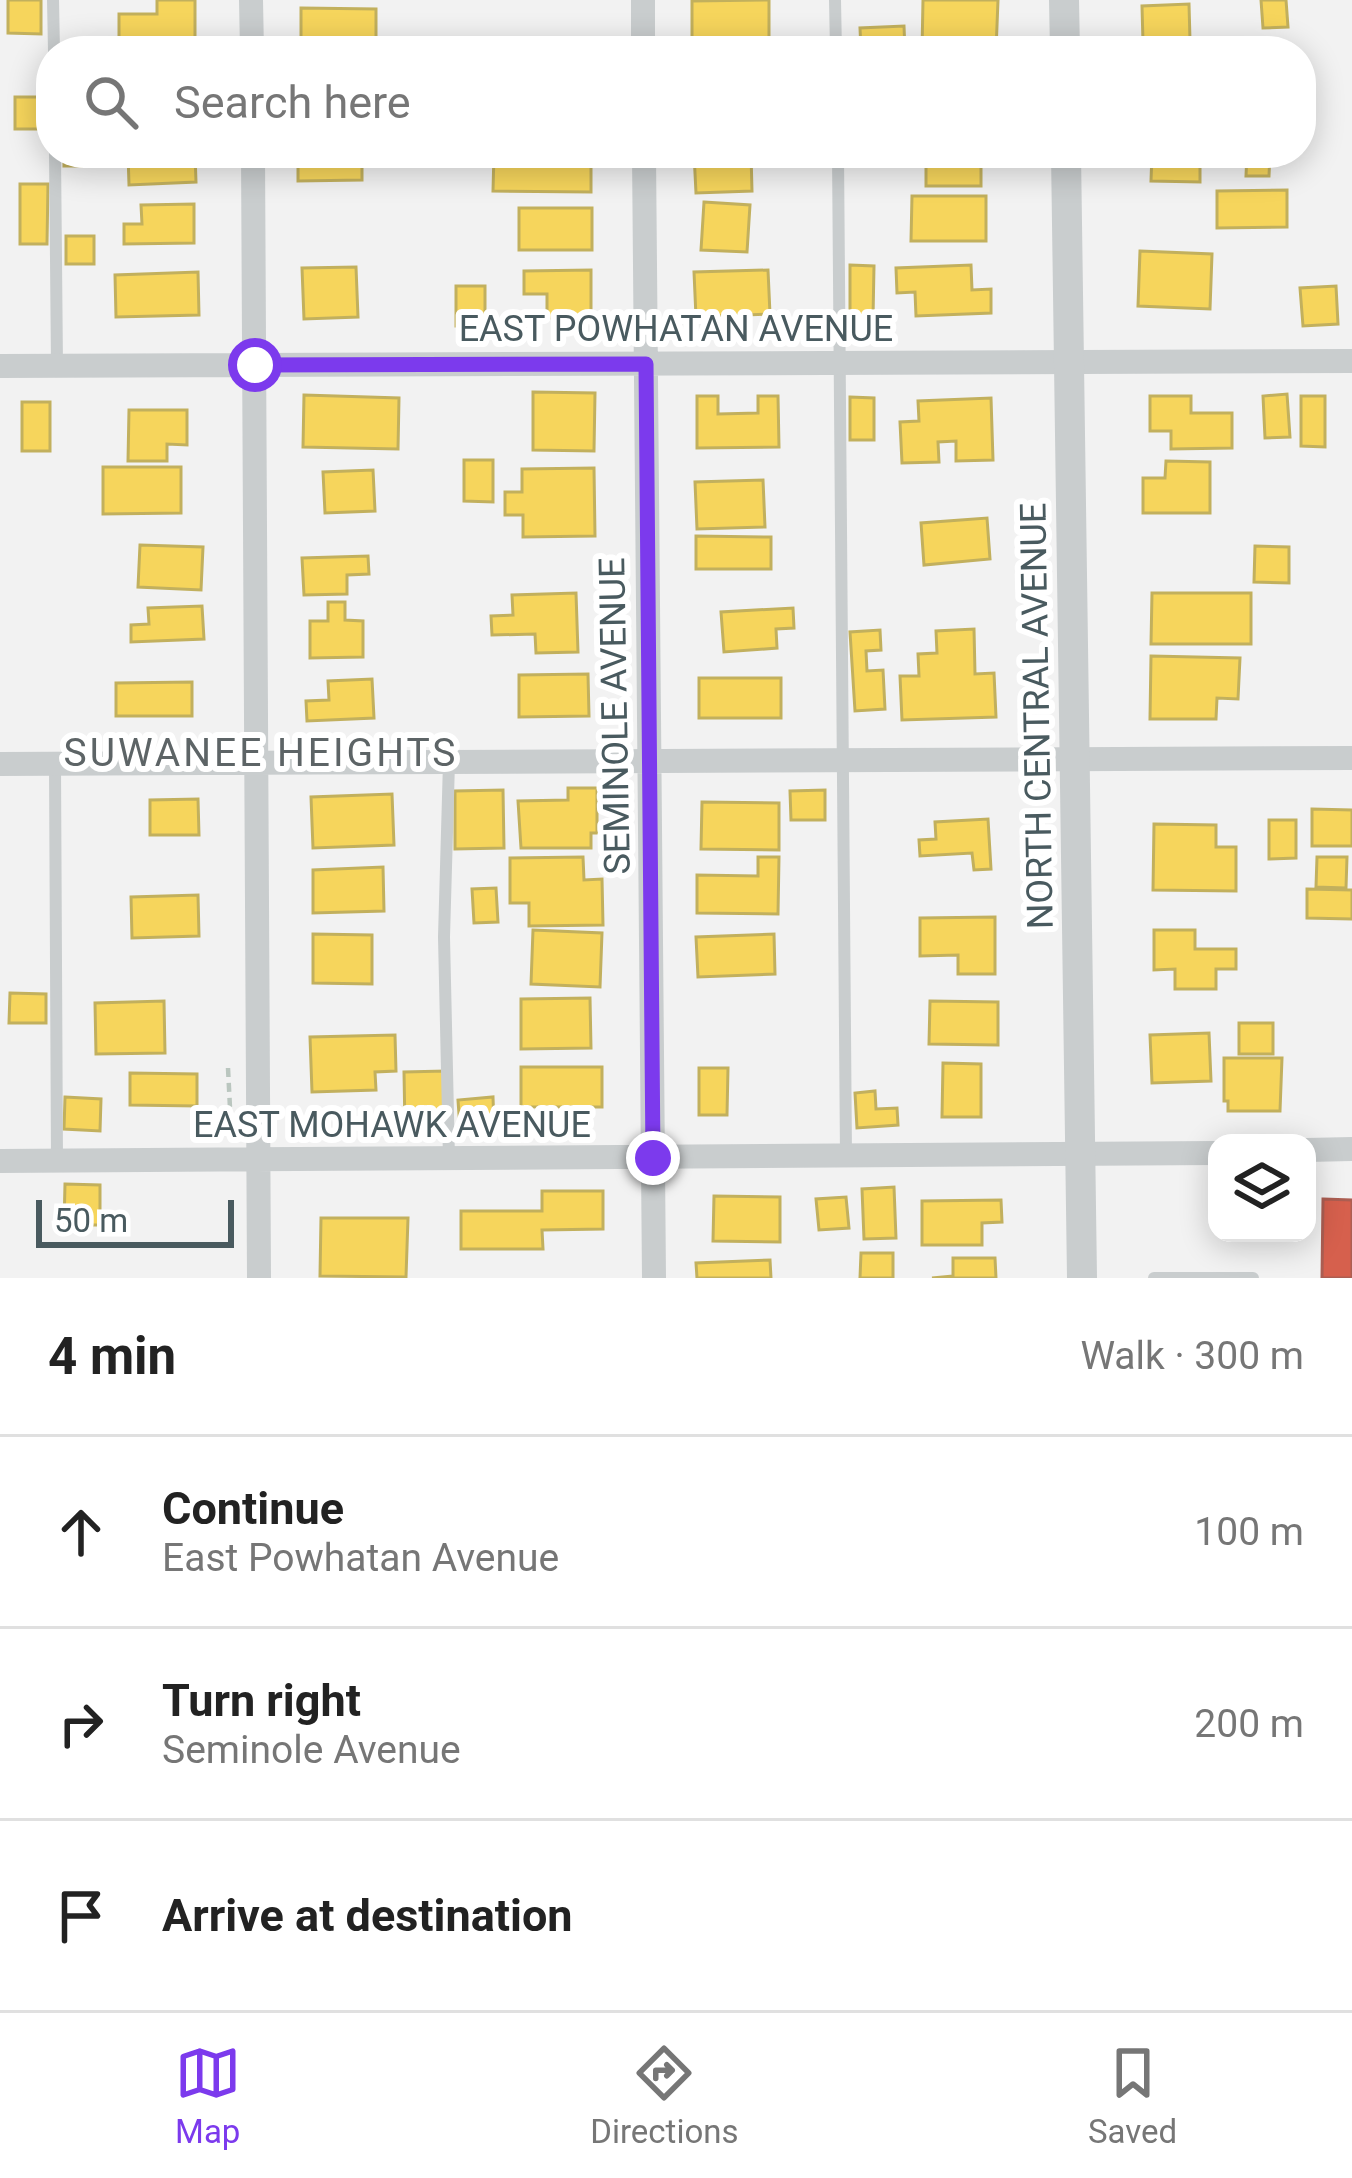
<!DOCTYPE html>
<html lang="en">
<head>
<meta charset="utf-8">
<style>
  :root { --surface:#fff; --page:#f2f2f2; --text:#222; --muted:#767676; --line:#e0e0e0; --accent:#7c3aed }
  body { margin:0; font-family:Roboto,sans-serif; background:var(--page); color:var(--text) }
  .controls { position:absolute; right:36px; bottom:36px; display:grid; overflow:hidden; border-radius:24px; box-shadow:0 6px 30px #0003 }
  .controls button { width:108px; height:108px; display:grid; place-items:center; padding:0; border:0; border-bottom:3px solid var(--line); background:var(--surface); color:var(--text); font:60px sans-serif }
  .scale { position:absolute; left:36px; bottom:30px; width:198px; box-sizing:border-box; padding-left:12px; border:6px solid #495a5f; border-top:0; font-size:33px; line-height:42px; white-space:nowrap; color:#495a5f; -webkit-text-stroke:9px #fff; paint-order:stroke }
  .stop { position:absolute; width:36px; height:36px; margin:-27px; border:9px solid #7c3aed; border-radius:50%; background:#fff }
  .stop.end { background:#7c3aed; border-color:#fff; box-shadow:0 3px 12px #0008 }
  .list { margin:0; padding:0; list-style:none }
  h2 { display:flex; justify-content:space-between; align-items:center; height:156px; margin:0; padding:0 48px; font-size:51px }
  h2 small { font-size:39px; font-weight:400; color:var(--muted) }
  .list li { display:grid; grid-template-columns:78px 1fr auto; gap:36px; align-items:center; box-sizing:border-box; height:192px; padding:0 48px; border-top:3px solid var(--line) }
  .list b { display:block; font-size:45px; white-space:nowrap }
  .list p { margin:0; font-size:39px; white-space:nowrap; color:var(--muted) }
  .list em { font-size:39px; font-style:normal; color:var(--muted) }
  .icon { flex:none; width:66px; height:66px; fill:none; stroke:currentColor; stroke-width:2; stroke-linecap:round; stroke-linejoin:round }
  .map { position:relative; flex:none; width:1352px; height:1278px; overflow:hidden }
  .search { position:absolute; background:var(--surface); box-shadow:0 6px 30px #0003; left:36px; right:36px; top:36px; height:132px; display:flex; align-items:center; gap:30px; box-sizing:border-box; padding:0 42px; border-radius:48px; color:var(--muted); font-size:45px }
  .sheet { height:732px; background:var(--surface) }
  nav { display:flex; justify-content:space-around; align-items:center; box-sizing:border-box; height:168px; border-top:3px solid var(--line); background:var(--surface); font-size:33px; color:var(--muted) }
  nav a { display:grid; justify-items:center; gap:6px }
  nav .on { color:var(--accent) }
  .map>svg:first-child { display:block }
</style>
</head>
<body>
<div class="map">
<svg width="1352" height="1278" viewBox="0 0 1352 1278">
  <rect width="100%" height="100%" fill="#f2f2f2"/>
  <!-- homes -->
  <path fill="#f6d55c" stroke="#c2b05d" stroke-width="3" d="M8 0H41V34L8 33Z
    M157 0H195V51H119V14H157Z
    M769 0V45L692 46V1Z
    M923 0H998L996 51H922Z
    M1261 0H1286L1288 27 1263 28Z
    M1189 4 1190 40 1143 42 1142 6Z
    M301 8 376 9V51H301Z
    M904 26 905 51H861L860 28Z
    M536 43 591 44V51H536Z
    M15 97H48V129H15Z
    M64 153H100V166H64Z
    M128 153H195L196 182 129 185Z
    M298 153H362V180L298 181Z
    M494 153H591V192L493 191Z
    M694 153H751L752 191 696 193Z
    M926 153H981V186H926Z
    M1152 153H1200V182L1151 181Z
    M1247 153H1270L1269 176H1246Z
    M20 184H48L47 244H20Z
    M1287 190V227L1217 228V191Z
    M912 196H986V241H911Z
    M704 202 750 205 747 252 701 250Z
    M194 204V243L124 244V224H142L141 205Z
    M519 208H592V250H519Z
    M66 236H94V264H66Z
    M1140 251 1212 254 1210 309 1138 306Z
    M850 265 874 266 873 318H850Z
    M971 265 972 290 991 289V313L916 316 915 292 897 293 896 268Z
    M356 267 358 317 304 319 302 268Z
    M591 270V317L547 318V294H524V271Z
    M768 270 770 314 696 317 694 272Z
    M198 272 199 315 116 317 115 275Z
    M456 286H485V326H456Z
    M1336 286 1338 324 1303 326 1300 288Z
    M533 392 595 393 594 451 533 450Z
    M1287 394 1290 437 1265 438 1263 396Z
    M304 395 399 398 398 449 303 447Z
    M697 396H718V414L758 413V396H778L779 447 697 448Z
    M1150 396H1191V413H1232V448L1171 449V431H1150Z
    M1301 396H1325V447L1301 446Z
    M850 397 874 398V440H850Z
    M991 398 993 460 956 461V441L938 442 939 462 902 463 900 422 919 421 918 401Z
    M22 402H50V451H22Z
    M129 410H187V445L167 444V461H128Z
    M464 460H493V502L464 501Z
    M1166 461 1210 462V513H1143V478H1165Z
    M103 467H181V513L103 514Z
    M594 468 595 536 523 537V515H505V492H522V469Z
    M373 470 375 511 325 513 323 472Z
    M763 480 765 527 697 529 695 482Z
    M987 518 990 559 924 565 921 523Z
    M696 536 771 537V569H696Z
    M140 545 203 547 201 590 138 587Z
    M1255 546 1289 547V583L1254 582Z
    M368 556 369 574 347 575V594L304 595 302 558Z
    M576 593 578 652 536 653 535 634 492 635 491 616 513 615 512 595Z
    M1152 593H1251V644H1151Z
    M328 602H345V620L363 621V657L310 658V621H328Z
    M202 606 204 639 131 642V625L149 624 148 608Z
    M793 608 794 628 776 629 777 648 724 652 721 612Z
    M974 629 975 674 994 673 996 717 902 720 900 676H919L918 654 937 653 936 631Z
    M880 630 881 650 866 651 867 671 883 670 885 709 855 711 850 632Z
    M1151 656 1240 658 1238 699 1217 698 1216 719H1150Z
    M588 674 589 716 519 717V675Z
    M699 678H781V718H699Z
    M372 679 374 718 307 721 306 701 329 700 328 681Z
    M192 682V716H116V683Z
    M568 788H597V833H591V848H521L518 801 568 800Z
    M503 790 504 848 455 849V791Z
    M825 790V820H791L790 791Z
    M392 794 394 845 313 848 311 797Z
    M198 799 199 835H150V800Z
    M702 802 779 803V850L701 849Z
    M1312 809 1352 810V846H1312Z
    M988 819 991 869 974 870 972 853 920 856 919 840 936 839 935 822Z
    M1269 820H1296V858L1269 859Z
    M1154 824 1216 825V847H1236V891L1153 890Z
    M583 857 584 880 602 879 603 925 529 926V903H510V858Z
    M758 857H779L778 914 697 913V875L758 876Z
    M1317 857H1347L1346 888 1316 887Z
    M383 867 384 911 313 913V870Z
    M496 888 498 922 474 923 472 889Z
    M1307 889 1352 890V919L1307 918Z
    M198 895 199 936 132 938 131 897Z
    M995 917V974H958V955L920 956V918Z
    M533 930 602 933 600 987 531 984Z
    M1154 930H1195V949H1236V969H1216V989H1175V969L1154 970Z
    M313 934 372 935V984L313 983Z
    M774 934 775 974 698 977 696 937Z
    M10 993 46 994V1023H9Z
    M590 998 591 1048 521 1049V999Z
    M164 1001 165 1053 96 1054 95 1003Z
    M930 1001 998 1002V1045L929 1044Z
    M1239 1023H1273V1054H1239Z
    M1209 1033 1211 1081 1152 1083 1150 1035Z
    M395 1035 396 1071 375 1072 376 1090 312 1092 310 1037Z
    M1224 1058H1282L1280 1111H1228V1101H1224Z
    M943 1063 981 1064V1117H942Z
    M521 1067H602V1107H521Z
    M699 1068H728L727 1115H699Z
    M445 1071 446 1128 405 1129 404 1072Z
    M130 1073 197 1074V1106L130 1105Z
    M875 1091 876 1109 897 1108 898 1125 857 1128 855 1093Z
    M65 1097 101 1099 100 1131 64 1129Z
    M493 1097 494 1127 460 1129 458 1100Z
    M65 1184 100 1185V1225H64Z
    M894 1187 896 1238 864 1239 862 1189Z
    M542 1191H603V1229L542 1230 543 1249H461V1211H542Z
    M714 1196 780 1197V1242L713 1241Z
    M846 1197 849 1228 819 1230 816 1199Z
    M1001 1200 1002 1222 982 1223V1245H922V1201Z
    M321 1218H408L406 1277 320 1276Z
    M861 1253H893V1278H860Z
    M953 1258H995L996 1278H932L953 1276Z
    M770 1260 771 1278H697L696 1263Z"/>
  <!-- shops -->
  <path fill="#d6604d" stroke="#ac5e52" stroke-width="3" d="M1323 1199 1352 1200V1278H1322Z"/>
  <g fill="none" stroke-linecap="round" stroke-linejoin="round">
    <!-- path -->
    <path stroke="#bac6bf" stroke-width="4.5" stroke-dasharray="9 6" stroke-linecap="butt" d="M228 1068 231 1128"/>
    <!-- service -->
    <path stroke="#c9cdce" stroke-width="12" d="M53 0 54 51
      M835 0 836 51
      M55 153 57 366
      M838 153 846 1156
      M55 765 57 1161
      M449 1159 444 937 449 762
      M1154 1278H1253"/>
    <!-- minor -->
    <path stroke="#c9cdce" stroke-width="24" d="M251 0 252 51
      M643 0V51
      M253 153 259 1278
      M644 153 654 1278
      M0 366 1352 361
      M0 764 1352 758
      M1307 1150 1352 1149
      M0 1161 1217 1153"/>
    <!-- tertiary -->
    <path stroke="#c9cdce" stroke-width="30" d="M1064 0 1065 51
      M1066 153 1082 1278"/>
  </g>
  <g fill="none" stroke-linecap="round" stroke-linejoin="round">
    <!-- route -->
    <path stroke="#7c3aed" stroke-width="15" d="M255 365 646 364 653 1158"/>
  </g>
  <g text-anchor="middle" stroke-width="12" stroke-linejoin="round" paint-order="stroke">
    <!-- street labels -->
    <g font-size="36" fill="#495a5f" stroke="#fff">
      <text x="676" y="341">EAST POWHATAN AVENUE</text>
      <text transform="translate(614 716) rotate(-91)" y="13">SEMINOLE AVENUE</text>
      <text transform="translate(1036 716) rotate(-91)" y="13">NORTH CENTRAL AVENUE</text>
      <text x="392" y="1137">EAST MOHAWK AVENUE</text>
    </g>
    <!-- neighbourhood labels -->
    <g font-size="39" letter-spacing="3" fill="#5d6466" stroke="#fff">
      <text x="261" y="766">SUWANEE HEIGHTS</text>
    </g>
  </g>
</svg>
<div class="controls">
<button><svg class="icon" aria-label="layers" viewBox="0 0 24 24"><path d="M12 4l9 5-9 5-9-5zM3 14l9 5 9-5"/></svg></button>
</div>
<div class="scale">50 m</div>
<div class="stop" style="left:255px;top:365px"></div>
<div class="stop end" style="left:653px;top:1158px"></div>
<div class="search"><svg class="icon" aria-label="search" viewBox="0 0 24 24"><circle cx="10" cy="10" r="6"/><path d="M15 15l6 6"/></svg>Search here</div>
</div>
<section class="sheet">
<h2>4 min<small>Walk · 300 m</small></h2>
<ul class="list">
<li><svg class="icon" aria-label="ahead" viewBox="0 0 24 24"><path d="M12 20V5M6 11l6-6 6 6"/></svg><div><b>Continue</b><p>East Powhatan Avenue</p></div><em>100 m</em></li>
<li><svg class="icon" aria-label="right" viewBox="0 0 24 24"><path d="M7 20v-9h11M14 6l5 5-5 5"/></svg><div><b>Turn right</b><p>Seminole Avenue</p></div><em>200 m</em></li>
<li><svg class="icon" aria-label="arrive" viewBox="0 0 24 24"><path d="M6 21V4h12l-3 4 3 4H6"/></svg><div><b>Arrive at destination</b></div></li>
</ul>
</section>
<nav>
<a class="on"><svg class="icon" aria-label="map" viewBox="0 0 24 24"><path d="M3 6l6-2 6 2 6-2v14l-6 2-6-2-6 2zM9 4v14M15 6v14"/></svg>Map</a>
<a><svg class="icon" aria-label="directions" viewBox="0 0 24 24"><path d="M12 3l9 9-9 9-9-9zM9 14v-3h6M13 9l2 2-2 2"/></svg>Directions</a>
<a><svg class="icon" aria-label="saved" viewBox="0 0 24 24"><path d="M7 4h10v16l-5-4-5 4z"/></svg>Saved</a>
</nav>
</body>
</html>
